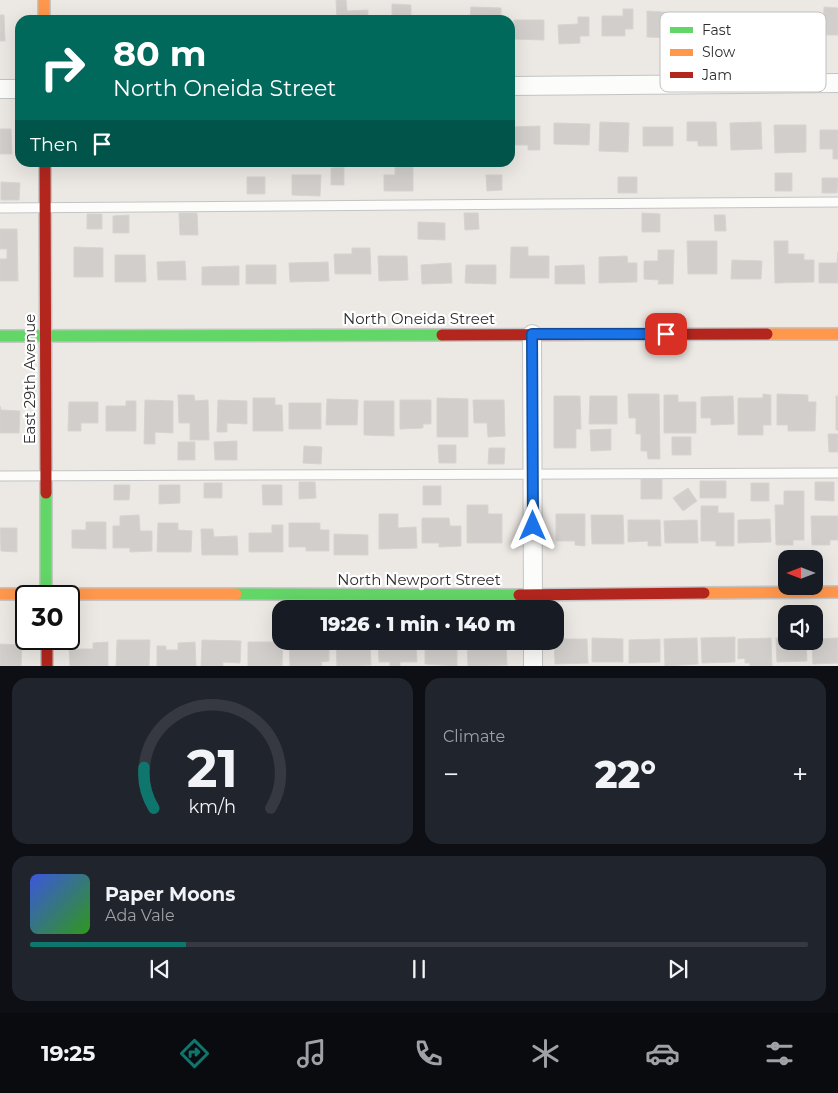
<!DOCTYPE html>
<html lang="en">
<head>
<meta charset="utf-8">
<style>
	:root { --surface:#171b24; --page:#20242c; --text:#f1f3f6; --muted:#9ea1a6; --line:#363941; --accent:#0f766e }
	body { margin:0; font-family:Montserrat,sans-serif; background:var(--page); color:var(--text); height:100vh; display:flex; flex-direction:column; font-size:19px; white-space:nowrap }
	* { box-sizing:border-box; margin:0 }
	p { font-size:16px; color:var(--muted) }
	.icon { flex:none; width:28px; height:28px; fill:none; stroke:currentColor; stroke-width:2; stroke-linecap:round; stroke-linejoin:round }
	.map { position:relative; height:666px; overflow:hidden }
	.sheet { display:flex; flex-direction:column; gap:12px; padding:12px; background:#0d0f14; flex:1 }
	.sheet>* { flex:none }
	.banner { position:absolute; left:15px; top:15px; width:500px; height:152px; border-radius:15px; box-shadow:0 5px 20px #0002; background:#00695c; color:#fff; overflow:hidden }
	.needle { width:32px; rotate:270deg }
	.fabs { position:absolute; left:778px; top:550px; display:grid; gap:10px }
	.fabs a { display:grid; place-items:center; width:45px; height:45px; border-radius:10px; background:var(--surface); box-shadow:0 5px 20px #0002; font-size:25px }
	.speed { position:absolute; left:15px; top:585px; display:flex; gap:10px; font-size:25px; font-weight:700; text-align:center }
	.speed>* { display:grid; place-content:center; width:65px; height:65px; border-radius:50%; background:var(--surface); box-shadow:0 5px 20px #0002; line-height:1 }
	.speed .limit { border:2px solid #111; border-radius:8px; background:#fff; color:#111 }
	.pin { position:absolute; display:grid; place-items:center; width:42px; height:42px; color:#fff; margin:-21px; border-radius:10px; box-shadow:0 2px 8px #0006 }
	.me { position:absolute; width:55px; margin:-28px; rotate:0deg; stroke-linejoin:round; filter:drop-shadow(0 0 4px #0008) }
	.turn { display:flex; align-items:center; gap:18px; height:105px; padding:0 15px; font-size:22px }
	.turn .icon { width:65px; height:65px; stroke-width:2.5 }
	.turn b { display:block; font-size:35px; line-height:42px }
	.then { display:flex; align-items:center; height:48px; padding:0 15px; background:#0003; gap:10px; font-size:19px }
	.big { font-size:38px; font-weight:800; line-height:1.1 }
	.sheet .card { flex:1; display:flex; flex-direction:column; justify-content:center; gap:8px; min-width:0; padding:0 18px; border-radius:15px; background:var(--page) }
	.sheet .dial { align-items:center; gap:0 }
	.dial svg { height:130px; overflow:visible; fill:none; stroke:var(--line); stroke-width:7; stroke-linecap:round; text-anchor:middle }
	.dial text { fill:var(--text); stroke:none }
	.song { display:flex; align-items:center; gap:15px }
	.cover { width:60px; height:60px; border-radius:8px; background:linear-gradient(135deg,hsl(230 70% 55%),hsl(110 70% 35%)) }
	.played { height:5px; border-radius:2px; background:linear-gradient(90deg,var(--accent) 20%,var(--line) 20%) }
	.keys { display:flex; justify-content:space-around; direction:ltr }
	.heat { display:flex; justify-content:space-between; align-items:center; font-size:28px; direction:ltr }
	.sheet .tiles { flex:1; display:grid; gap:12px; grid-template-columns:1fr 1fr }
	.card:last-child { grid-column:span 2 }
	.trip { position:absolute; left:272px; top:600px; width:292px; height:50px; border-radius:15px; background:var(--surface); box-shadow:0 5px 20px #0002; font-weight:800; line-height:50px; text-align:center }
	.tab-bar { display:flex; height:80px; justify-content:space-around; align-items:center; background:#090b0e; color:var(--muted) }
	.tab-bar .icon { width:35px; height:35px }
	.tab-bar .current { color:var(--accent) }
	.tab-bar b { font-size:22px; color:var(--text) }
	.map>svg:first-child { display:block }
	.building { fill:#d1cecb; stroke:#d7d4d0 }
	.lines { fill:none; stroke-linecap:round; stroke-linejoin:round }
	.lane-casing { stroke:#c5c4c5; stroke-width:11 }
	.street-casing { stroke:#c5c4c5; stroke-width:20 }
	.fast-casing { stroke:#c5c4c5; stroke-width:14 }
	.slow-casing { stroke:#c5c4c5; stroke-width:14 }
	.jam-casing { stroke:#c5c4c5; stroke-width:14 }
	.lane { stroke:#fcfcfb; stroke-width:9 }
	.street { stroke:#fcfcfb; stroke-width:18 }
	.fast { stroke:#63d668; stroke-width:11 }
	.slow { stroke:#ff974d; stroke-width:11 }
	.jam { stroke:#b3261e; stroke-width:11 }
	.route-casing { stroke:#114b97; stroke-width:12 }
	.route { stroke:#1a73e8; stroke-width:9 }
	.labels { text-anchor:middle; stroke-width:4.5; stroke-linejoin:round; paint-order:stroke }
	.street-label { font-size:15px; fill:#2e2e2e; stroke:#fff }
	.key { fill:#fff; stroke:#c0c0c0; stroke-width:1 }
	.key-label { font-size:14px; fill:#2e2e2e }
</style>
</head>
<body>
<div class="map">
<svg width="838" height="666" viewBox="0 0 838 666">
	<rect width="100%" height="100%" fill="#ece8e4"/>
	<!-- building -->
	<path class="building" d="M336 0H346L347 11 368 10V20H337Z
		M392 4 411 5V20H381V17H392Z
		M471 7 501 8V20H470Z
		M824 7 838 8V35H823Z
		M623 9H633V29H625V36H602V16H623Z
		M647 11 677 13 676 38 647 37Z
		M0 15H4L5 41H0Z
		M457 16V20H424V17Z
		M84 17H102V20H84Z
		M160 17H184V20H160Z
		M279 17V20H249V18Z
		M323 17V20H292V18Z
		M578 17H589V36H580V43L559 44 558 25 578 24Z
		M514 20H544V40L514 39Z
		M600 122 629 123 628 152 599 151Z
		M687 122H716L717 146H698V141H687Z
		M761 122 762 149 731 150 730 123Z
		M554 123 590 124 589 145 554 144Z
		M774 125H806V152L775 153Z
		M540 126V150H528V145H511L510 127Z
		M643 127H673V146H643Z
		M0 129H11L12 154H0Z
		M820 130H838V159H833V149H820Z
		M413 162V191H384V175H395V163L381 162Z
		M344 167V185H331V168Z
		M775 173H792V191H775Z
		M292 175H321L320 196 292 195Z
		M486 175H502V190L487 191Z
		M247 177H265V194H247Z
		M618 177H637V193H618Z
		M822 178H838L837 193H822Z
		M1 182 20 183 19 200H1Z
		M179 213H197L198 235H180Z
		M464 213H478L479 229 465 230Z
		M642 213 660 214V232H642Z
		M87 214H102V229H87Z
		M129 215V233H113V216Z
		M714 215H725L726 231H715Z
		M418 222 445 223V240L418 239Z
		M0 229H17L18 281H0V259H7V249H0Z
		M687 241H717V274H688Z
		M774 241H788V254H804V260H814V282L775 283Z
		M74 247 103 248V277H74Z
		M511 247H528V256H549V278H510Z
		M352 248H370L371 274H335L334 254H352Z
		M658 250H674L673 284H658L659 280 644 279V261H658Z
		M838 252V283H819V263H837Z
		M115 255H145L146 282H115Z
		M378 256H407L408 280 379 281Z
		M627 256 628 263H637V282L599 283V257Z
		M732 260 762 261 761 279H731Z
		M185 261 186 280H158L157 262Z
		M328 262 329 281 290 282 289 263Z
		M451 263 452 283 422 284 421 265Z
		M246 265H276V284H246Z
		M466 265H496V284L465 283Z
		M584 265 585 284H555V266Z
		M239 266V285H202V267Z
		M628 394H659L660 459H648L647 451H641V434H636V418H629Z
		M763 394 771 395V425H763V435H738V398H763Z
		M777 394 808 395V402H816L815 431H788V425H777Z
		M178 395H194L195 401 208 400 209 440H190V423H179Z
		M664 395H678V402H696V433H664Z
		M554 396H580L581 429H576V448H554Z
		M590 396H617V424H589Z
		M733 396 734 424 711 425V418H701V397Z
		M836 396H838V430H836Z
		M253 398H275V405H282L283 431H253Z
		M437 398 468 399V437H437Z
		M327 399 358 400 357 425H326Z
		M145 400 173 401V433L155 432V444H144Z
		M218 400 247 401V424L227 423V432H217Z
		M400 400H431V424H423V428L400 429Z
		M473 400H504L505 436 488 437 487 423H474Z
		M126 401H136V431H106V406H126Z
		M364 401H394V436L364 435Z
		M69 402H98V423H81V431H68Z
		M289 403H321V429H289Z
		M0 406 1 410 20 411 19 433H0Z
		M611 429V450L591 451 590 430Z
		M828 434H838V452H829Z
		M672 437H691V455H672Z
		M237 441V460H215L214 442Z
		M178 442H195V460H178Z
		M438 445H456V463H439Z
		M304 446 322 447 321 464 303 463Z
		M489 448H505L504 464H488Z
		M641 479H662V499H641Z
		M700 481H726V498H700Z
		M299 482H315L316 498 299 499Z
		M815 482H834V501L815 500Z
		M204 483H222V498H204Z
		M751 483H769V501H751Z
		M114 485H130L129 500H114Z
		M159 485H180V503L159 504Z
		M262 485H282V505H263Z
		M423 486H441V505H423Z
		M688 488 697 501 683 511 673 498Z
		M784 491H804V540H793V545H776L775 505H784Z
		M467 505H488V514H502V543H467Z
		M701 506H718V513H734V546H716V541H701Z
		M379 514H398V528L416 527 417 548 379 549Z
		M556 514H585V546L575 545V541H556Z
		M139 515 140 531H152V551L130 552V548H113V526H120V516Z
		M591 515H623L624 544H592Z
		M811 516H838V540H830V545H812Z
		M422 518H449L450 526H461V546L439 547V543H422Z
		M770 519 771 542 738 543V520Z
		M628 520H660L661 546H648V541L628 542Z
		M697 520 698 543H665L664 521Z
		M86 522H106V549L72 548V530H86Z
		M158 523H178V530L192 531 191 552H157Z
		M289 523H320V530H329V551H306V547H289Z
		M272 525H283V552H249V533H272Z
		M0 528H17V552L1 551Z
		M201 529H213L214 537 237 536 238 555H202Z
		M334 534 368 535V555H334Z
		M735 637V662L702 663 701 638Z
		M592 638 623 639V662H592Z
		M697 638 698 664 665 666 664 639Z
		M771 638 772 666H750V663H745V658L738 659V639Z
		M776 638H786V641H806L807 661 777 662Z
		M838 638V663L813 664 812 641H814V639Z
		M556 639H587L588 663 555 664 554 641H556Z
		M660 639V662L629 663V640Z
		M117 640H150L149 666H116Z
		M202 640 241 641 240 663 223 662V666H201Z
		M289 641H329V661L321 662 322 666H290Z
		M336 641H370L371 665 337 666Z
		M378 641H416L417 662H400V666H390V662H379Z
		M425 641H457V666L425 664Z
		M467 641H506L507 665 468 666Z
		M108 642V666H70L69 649H93V643Z
		M195 642 196 666H157V646H166V650H178V643Z
		M248 642H283L282 666H248Z
		M0 644 22 645 21 666H0Z"/>
	<g class="lines">
		<!-- lane casing -->
		<g class="lane-casing">
			<path id="lane" d="M0 208 838 202
				M0 476 838 473"/>
		</g>
		<!-- street casing -->
		<g class="street-casing">
			<path id="street" d="M510 86 838 83
				M0 89H20
				M532 334 533 609
				M533 641V666"/>
		</g>
		<!-- fast casing -->
		<g class="fast-casing">
			<path id="fast" d="M0 336 442 335
				M46 493V596
				M236 594 519 595"/>
		</g>
		<!-- slow casing -->
		<g class="slow-casing">
			<path id="slow" d="M44 0V20
				M767 334H838
				M704 593 838 592
				M0 594H236"/>
		</g>
		<!-- jam casing -->
		<g class="jam-casing">
			<path id="jam" d="M45 162 46 493
				M442 335 767 334
				M519 595 704 593
				M47 639V666"/>
		</g>
		<!-- lane -->
		<use href="#lane" class="lane"/>
		<!-- street -->
		<use href="#street" class="street"/>
		<!-- fast -->
		<use href="#fast" class="fast"/>
		<!-- slow -->
		<use href="#slow" class="slow"/>
		<!-- jam -->
		<use href="#jam" class="jam"/>
	</g>
	<g class="lines">
		<!-- route casing -->
		<g class="route-casing">
			<path id="route" d="M533 526 532 334H666"/>
		</g>
		<!-- route -->
		<use href="#route" class="route"/>
	</g>
	<g class="labels">
		<!-- street labels -->
		<g class="street-label">
			<text x="419" y="324">North Oneida Street</text>
			<text transform="translate(30 379) rotate(-90)" y="5">East 29th Avenue</text>
			<text x="419" y="585">North Newport Street</text>
		</g>
	</g>
	<!-- legend -->
	<rect x="660" y="12" width="166" height="80" rx="8" class="key"/>
	<rect x="670" y="27" width="23" height="6" fill="#63d668"/>
	<rect x="670" y="49" width="23" height="7" fill="#ff974d"/>
	<rect x="670" y="72" width="23" height="6" fill="#b3261e"/>
	<g class="key-label">
		<text x="702" y="35">Fast</text>
		<text x="702" y="57">Slow</text>
		<text x="702" y="80">Jam</text>
	</g>
</svg>
<div class="fabs">
<a><svg class="needle" viewBox="-14 -14 28 28"><path d="M0-13l5 13h-10z" fill="#e53935"/><path d="M0 13l5-13h-10z" fill="#9ea1a6"/></svg></a>
<a><svg class="icon" aria-label="sound" viewBox="0 0 24 24"><path d="M4 9h4l5-4v14l-5-4H4zM17 9q2 3 0 6"/></svg></a>
</div>
<div class="speed"><div class="limit">30</div></div>
<div class="pin" style="left:666px;top:334px;background:#d93025"><svg class="icon" aria-label="arrive" viewBox="0 0 24 24"><path d="M6 21V4h12l-3 4 3 4H6"/></svg></div>
<svg class="me" style="left:533px;top:526px" viewBox="-20 -20 40 40"><path d="M0-17L14 15 0 8-14 15z" fill="#1a73e8" stroke="#fff" stroke-width="4"/></svg>
<div class="trip">19:26 · 1 min · 140 m</div>
<div class="banner">
<div class="turn"><svg class="icon" aria-label="right" viewBox="0 0 24 24"><path d="M7 20v-9h11M14 6l5 5-5 5"/></svg><div><b>80 m</b>North Oneida Street</div></div>
<div class="then">Then<svg class="icon" aria-label="arrive" viewBox="0 0 24 24"><path d="M6 21V4h12l-3 4 3 4H6"/></svg></div>
</div>
</div>
<section class="sheet">
<div class="tiles">
<div class="card dial"><svg viewBox="0 0 100 80">
<path d="M14 69A42 42 0 1 1 86 69"/>
<path d="M14 69A42 42 0 0 1 8 44" stroke="#0f766e"/>
<text x="50" y="56" font-size="32" font-weight="700">21</text>
<text x="50" y="72" font-size="11">km/h</text>
</svg></div>
<div class="card"><p>Climate</p>
<div class="heat"><a>−</a><b class="big">22°</b><a>+</a></div>
</div>
<div class="card">
<div class="song"><i class="cover"></i><div><b>Paper Moons</b><p>Ada Vale</p></div></div>
<div class="played"></div>
<div class="keys"><svg class="icon" aria-label="previous" viewBox="0 0 24 24"><path d="M18 5L8 12l10 7zM5 5v14"/></svg><svg class="icon" aria-label="pause" viewBox="0 0 24 24"><path d="M8 5v14M16 5v14"/></svg><svg class="icon" aria-label="next" viewBox="0 0 24 24"><path d="M6 5l10 7-10 7zM19 5v14"/></svg></div>
</div>
</div>
</section>
<nav class="tab-bar">
<b>19:25</b>
<svg class="icon current" aria-label="directions" viewBox="0 0 24 24"><path d="M12 3l9 9-9 9-9-9zM9 14v-3h6M13 9l2 2-2 2"/></svg>
<svg class="icon" aria-label="music" viewBox="0 0 24 24"><path d="M9 18V5l10-2v13"/><circle cx="6" cy="18" r="3"/><circle cx="16" cy="16" r="3"/></svg>
<svg class="icon" aria-label="phone" viewBox="0 0 24 24"><path d="M5 4h4l2 5-3 2q2 4 5 5l2-3 5 2v4C11 20 4 13 5 4z"/></svg>
<svg class="icon" aria-label="climate" viewBox="0 0 24 24"><path d="M12 3v18M4 7l16 10M4 17L20 7"/></svg>
<svg class="icon" aria-label="car" viewBox="0 0 24 24"><path d="M5 17H2v-5l4-1 3-4h7l3 4 3 1v5h-3M9 17h6M6 11h13"/><circle cx="7" cy="17" r="2"/><circle cx="17" cy="17" r="2"/></svg>
<svg class="icon" aria-label="filters" viewBox="0 0 24 24"><path d="M4 7h16M4 17h16"/><circle cx="9" cy="7" r="2"/><circle cx="15" cy="17" r="2"/></svg>
</nav>
</body>
</html>
